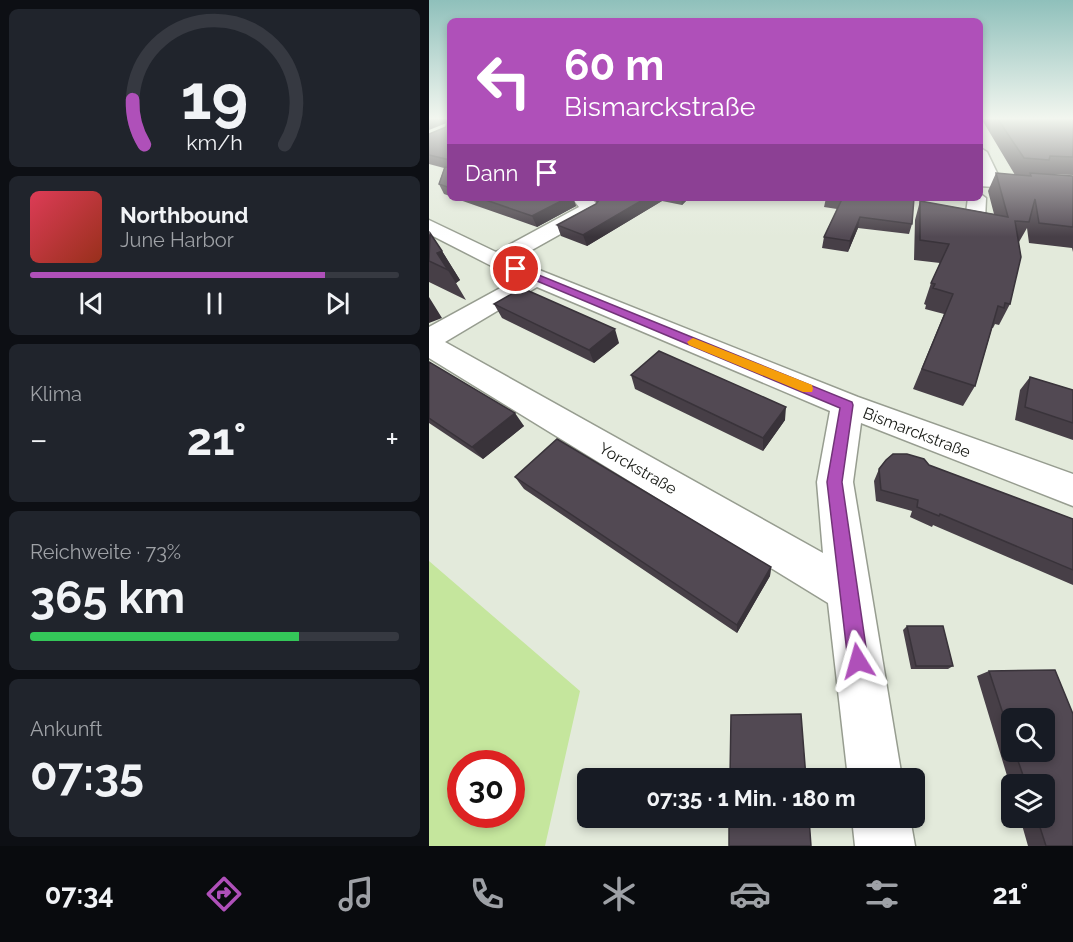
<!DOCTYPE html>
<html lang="de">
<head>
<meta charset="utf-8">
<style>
	:root { --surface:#171b24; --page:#20242c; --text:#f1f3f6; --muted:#9ea1a6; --line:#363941; --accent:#af50b9 }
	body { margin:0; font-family:Raleway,sans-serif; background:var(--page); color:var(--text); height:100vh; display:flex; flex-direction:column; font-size:22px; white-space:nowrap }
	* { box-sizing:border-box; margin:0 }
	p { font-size:20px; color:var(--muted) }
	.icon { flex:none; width:33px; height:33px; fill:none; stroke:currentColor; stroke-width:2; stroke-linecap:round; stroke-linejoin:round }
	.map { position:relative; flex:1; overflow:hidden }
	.sheet { display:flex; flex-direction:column; gap:9px; padding:9px; background:#0d0f14; width:429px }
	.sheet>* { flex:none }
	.banner { position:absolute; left:18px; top:18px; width:536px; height:183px; border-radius:9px; box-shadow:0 3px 9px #0003; background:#af50b9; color:#fff; overflow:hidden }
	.controls { position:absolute; left:572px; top:708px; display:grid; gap:12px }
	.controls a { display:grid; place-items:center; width:54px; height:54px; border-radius:9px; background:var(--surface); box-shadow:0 3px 9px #0003; font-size:30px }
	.speed { position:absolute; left:18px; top:750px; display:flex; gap:12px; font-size:30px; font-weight:700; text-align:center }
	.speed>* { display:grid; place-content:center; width:78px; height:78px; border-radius:50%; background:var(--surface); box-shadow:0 3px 9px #0003; line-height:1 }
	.speed .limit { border:9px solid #d22; background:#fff; color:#111 }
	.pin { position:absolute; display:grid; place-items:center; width:51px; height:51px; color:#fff; margin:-26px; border:3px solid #fff; border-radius:50%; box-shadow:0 2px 6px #0007 }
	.me { position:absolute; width:66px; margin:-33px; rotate:352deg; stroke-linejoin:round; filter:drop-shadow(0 0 4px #0008) }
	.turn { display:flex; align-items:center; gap:21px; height:126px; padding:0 18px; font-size:27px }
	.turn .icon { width:78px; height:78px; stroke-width:2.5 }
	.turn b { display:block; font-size:42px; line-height:51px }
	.then { display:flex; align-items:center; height:57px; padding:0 18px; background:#0003; gap:12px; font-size:22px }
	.big { font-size:45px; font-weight:700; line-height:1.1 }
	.sheet .widget { flex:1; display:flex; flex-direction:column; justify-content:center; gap:9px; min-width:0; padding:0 21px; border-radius:9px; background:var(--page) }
	.sheet .dial { align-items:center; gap:0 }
	.dial svg { height:156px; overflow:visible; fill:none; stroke:var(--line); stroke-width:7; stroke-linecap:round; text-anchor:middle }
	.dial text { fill:var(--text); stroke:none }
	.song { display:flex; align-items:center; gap:18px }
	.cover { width:72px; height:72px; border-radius:9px; background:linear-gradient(135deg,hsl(350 70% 55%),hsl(10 70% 35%)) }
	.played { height:6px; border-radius:3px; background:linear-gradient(90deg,var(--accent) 80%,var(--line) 80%) }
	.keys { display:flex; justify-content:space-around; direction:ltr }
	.heat { display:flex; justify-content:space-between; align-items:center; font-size:33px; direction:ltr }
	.charge { height:9px; border-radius:4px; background:linear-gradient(90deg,#34c759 73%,var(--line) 0) }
	.trip { position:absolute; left:148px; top:768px; width:348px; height:60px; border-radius:9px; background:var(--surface); box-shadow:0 3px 9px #0003; font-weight:700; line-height:60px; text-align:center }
	.tabs { display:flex; height:96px; justify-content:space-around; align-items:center; background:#090b0e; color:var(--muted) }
	.tabs .icon { width:42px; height:42px }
	.tabs .on { color:var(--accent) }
	.tabs b { font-size:27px; color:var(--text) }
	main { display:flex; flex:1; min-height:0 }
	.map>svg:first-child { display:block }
	.green { fill:#c5e69d; fill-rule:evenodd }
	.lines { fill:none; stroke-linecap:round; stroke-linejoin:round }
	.minor-casing { stroke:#979d90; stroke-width:3 }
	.minor { fill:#fff; fill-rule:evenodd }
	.wall { fill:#473f47; fill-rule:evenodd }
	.shaded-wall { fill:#39333a }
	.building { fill:#524953; stroke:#39333a; stroke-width:1.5 }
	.route { fill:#af50b9; stroke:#723478; stroke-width:1.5 }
	.slow { fill:#f59e0b }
	.labels { text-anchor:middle; stroke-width:6; stroke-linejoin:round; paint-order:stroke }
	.street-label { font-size:16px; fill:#141611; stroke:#fff }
</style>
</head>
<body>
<main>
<section class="sheet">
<div class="widget dial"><svg viewBox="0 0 100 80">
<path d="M14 69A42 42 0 1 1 86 69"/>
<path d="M14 69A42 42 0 0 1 8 46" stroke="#af50b9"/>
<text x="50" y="56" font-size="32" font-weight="700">19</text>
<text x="50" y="72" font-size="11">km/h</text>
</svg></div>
<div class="widget">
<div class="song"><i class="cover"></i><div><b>Northbound</b><p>June Harbor</p></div></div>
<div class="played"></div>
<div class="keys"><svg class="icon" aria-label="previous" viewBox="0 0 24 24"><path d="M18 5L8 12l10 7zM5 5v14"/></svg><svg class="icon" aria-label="pause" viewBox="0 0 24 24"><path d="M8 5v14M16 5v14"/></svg><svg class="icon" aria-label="next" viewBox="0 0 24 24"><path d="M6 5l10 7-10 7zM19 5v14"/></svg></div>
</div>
<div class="widget"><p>Klima</p>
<div class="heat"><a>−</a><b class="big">21°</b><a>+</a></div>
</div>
<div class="widget"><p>Reichweite · 73%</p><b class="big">365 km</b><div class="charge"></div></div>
<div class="widget"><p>Ankunft</p><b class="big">07:35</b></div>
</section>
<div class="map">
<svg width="644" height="846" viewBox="0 0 644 846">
	<rect width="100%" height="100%" fill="#e3eadb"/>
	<!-- green -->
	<path class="green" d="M0 561 151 691 116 846H0ZM32 764H82V814H32Z"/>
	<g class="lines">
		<!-- minor casing -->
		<g class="minor-casing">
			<path id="minor" d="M550 147 558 152 570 177 644 182V192L550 186V176H552Z
				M550 193 557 198 556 220 553 224C538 228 518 224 503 220L500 216 503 212 510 210 537 213 539 198H550Z
				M143 198H162L172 209 169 213 85 260 429 397 644 474V506L432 423 424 482 473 778H419L399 603 0 358V327L88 279 0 234V220L67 252 150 207ZM108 287 401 411 388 482 394 553 16 342Z
				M423 818H481L486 846H426Z"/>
		</g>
		<!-- minor -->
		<use href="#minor" class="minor"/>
	</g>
	<!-- wall -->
	<path class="wall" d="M21 118V196L15 194 10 184 15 168 0 164V134L17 127Z
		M552 118H644V175L613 174 644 176V252L643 248 600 243 598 228 590 242H589L581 304 570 325 566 324 564 328H563L546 386 534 406 484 389 515 314 496 309 497 305 495 304 502 283 511 263 485 260 486 220 491 201 565 214 559 191 567 173 586 175Z
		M25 198H144L147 206 108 227Z
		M164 198H260L253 205 233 201 158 246 132 236 128 225 168 203Z
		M397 198H485L483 224 480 234 429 228 419 252 393 248 395 237 408 209 395 207Z
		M0 234 13 251 31 280 27 283 37 300 0 282Z
		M65 304 190 343 165 363 73 318Z
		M0 362 95 426 54 459 0 423Z
		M202 375 356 420 334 451 206 389Z
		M601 377 644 390V440L586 420 591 390Z
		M500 465 644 519V585L504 525 503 527 481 517 483 511 447 501 445 481 450 469Z
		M86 477 342 567 341 576 308 633 95 489Z
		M478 626 524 666 519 669H482L474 630Z
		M626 670 644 714V846H599L591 818H615V784H582V789L548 676 560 671ZM582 718H615V752H582Z"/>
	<!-- shaded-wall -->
	<path class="shaded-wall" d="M19 118 20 122 0 130V119Z
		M138 198H144L147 206 108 227 103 216Z
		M217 198H232L233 201 158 246 154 235Z
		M252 198H260L253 205Z
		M431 217 429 228 419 252 421 241Z
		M13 251 31 280 27 283 8 253Z
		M0 297 13 318 0 323Z
		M186 329 190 343 165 363 160 350Z
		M357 407 356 420 334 451V438Z
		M86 413 95 426 54 459 43 447Z
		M342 567 341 576 308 633V625Z"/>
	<!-- building -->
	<path class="building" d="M18 118H21V160L0 155V134L17 127Z
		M568 118H644V157L621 156 620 160 595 158Z
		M16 167 21 168V188L10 184Z
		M567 173 602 176 601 173 644 176V227L610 223 606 199 600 222 586 221 592 257 581 304 576 303 575 308 569 306 546 386 493 369 524 294 504 288 506 284 502 283 520 244 491 240V201L579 217Z
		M51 198H138L103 216Z
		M170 198H217L154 235 128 225 167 204 171 199Z
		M406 198H485L483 224 431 217 421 241 395 237 413 199Z
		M1 233 13 251 8 253 19 270 0 261Z
		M93 288 186 329 160 350 65 304Z
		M230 351 357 407 334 438 202 375Z
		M0 362 86 413 43 447 0 418Z
		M601 377 644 390V423L596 407Z
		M128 439 342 567 308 625 86 477Z
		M464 454H478L495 459 500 465 644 519V570L511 514 510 516 488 507 489 500 452 490 450 469 457 460Z
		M478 626H514L524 666H487Z
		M626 670 644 714V846H617L608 818H615V784H597L586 752H615V718H582V738L560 671Z
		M372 714 377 778H301L302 715Z
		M300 818H380L382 846H300Z"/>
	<!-- sky -->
	<linearGradient id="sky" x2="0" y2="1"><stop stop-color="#8fc0bb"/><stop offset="0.5" stop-color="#f2f6ef"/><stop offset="1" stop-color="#f2f6ef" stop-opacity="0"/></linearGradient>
	<rect width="644" height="237" fill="url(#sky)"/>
	<!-- route -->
	<path class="route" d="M84 267H90L423 402 424 405 413 482 439 661 436 668 429 671 422 668 419 661 398 482 411 408 84 271Z"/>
	<!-- slow -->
	<path class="slow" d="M264 338 383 385 384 389 383 392H374L260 345 258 342Z"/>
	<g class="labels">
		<!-- street labels -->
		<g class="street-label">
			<text transform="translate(488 432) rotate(21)" y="6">Bismarckstraße</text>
			<text transform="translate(209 468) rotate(30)" y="6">Yorckstraße</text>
		</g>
	</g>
</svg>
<div class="controls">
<a><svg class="icon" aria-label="search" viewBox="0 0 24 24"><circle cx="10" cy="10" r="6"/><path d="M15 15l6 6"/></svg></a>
<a><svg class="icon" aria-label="layers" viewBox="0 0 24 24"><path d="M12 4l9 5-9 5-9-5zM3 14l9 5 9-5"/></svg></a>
</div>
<div class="speed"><div class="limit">30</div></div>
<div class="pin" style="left:87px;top:269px;background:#d93025"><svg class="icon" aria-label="arrive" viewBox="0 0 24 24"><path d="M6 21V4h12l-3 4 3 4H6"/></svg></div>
<svg class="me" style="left:429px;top:661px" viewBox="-20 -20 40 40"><path d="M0-17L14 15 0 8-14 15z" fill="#af50b9" stroke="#fff" stroke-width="4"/></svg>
<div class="trip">07:35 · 1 Min. · 180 m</div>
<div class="banner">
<div class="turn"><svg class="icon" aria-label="left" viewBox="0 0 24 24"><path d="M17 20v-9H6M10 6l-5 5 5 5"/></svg><div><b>60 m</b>Bismarckstraße</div></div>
<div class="then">Dann<svg class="icon" aria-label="arrive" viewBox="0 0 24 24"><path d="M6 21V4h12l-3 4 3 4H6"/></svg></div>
</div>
</div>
</main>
<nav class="tabs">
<b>07:34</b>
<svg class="icon on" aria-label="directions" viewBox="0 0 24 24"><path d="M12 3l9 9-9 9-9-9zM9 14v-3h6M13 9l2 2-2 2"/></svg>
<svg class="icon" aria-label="music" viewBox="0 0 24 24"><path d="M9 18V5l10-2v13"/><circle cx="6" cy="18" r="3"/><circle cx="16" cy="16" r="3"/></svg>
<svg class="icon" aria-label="phone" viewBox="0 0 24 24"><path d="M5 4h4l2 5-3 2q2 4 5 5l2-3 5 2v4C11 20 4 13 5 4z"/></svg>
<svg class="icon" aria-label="climate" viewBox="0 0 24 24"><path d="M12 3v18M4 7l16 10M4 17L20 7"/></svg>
<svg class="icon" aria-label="car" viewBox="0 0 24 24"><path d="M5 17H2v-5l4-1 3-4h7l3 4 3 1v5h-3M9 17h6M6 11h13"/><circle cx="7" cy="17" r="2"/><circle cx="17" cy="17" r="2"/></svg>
<svg class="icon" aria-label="filters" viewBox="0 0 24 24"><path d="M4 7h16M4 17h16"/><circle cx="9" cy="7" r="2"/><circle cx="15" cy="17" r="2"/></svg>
<b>21°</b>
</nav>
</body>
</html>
